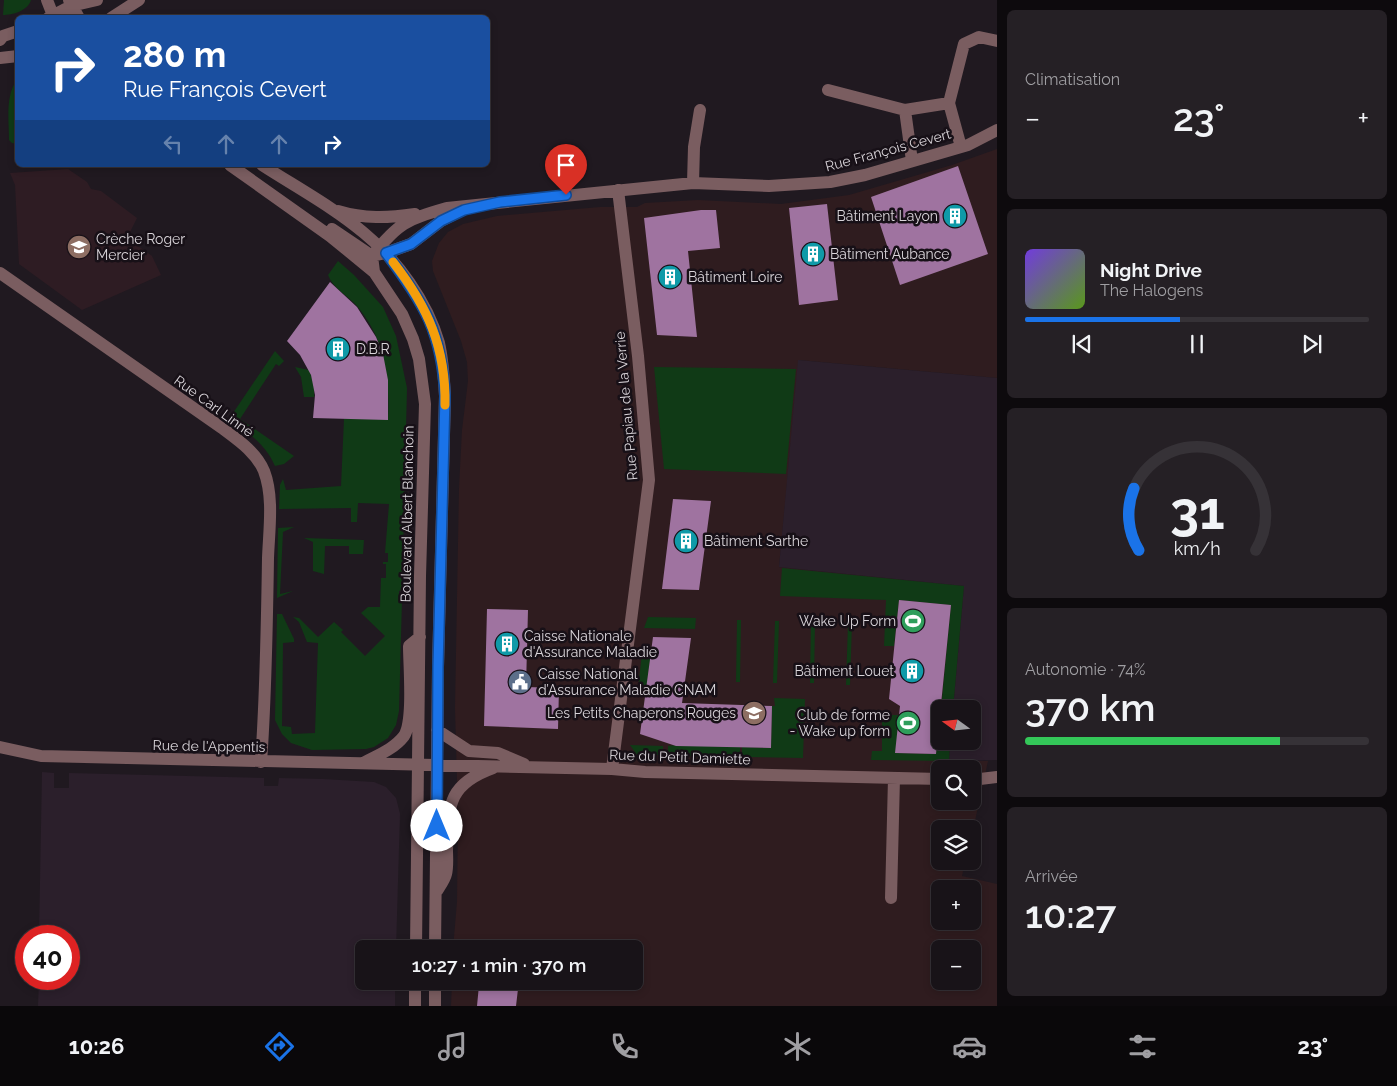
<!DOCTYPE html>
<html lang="fr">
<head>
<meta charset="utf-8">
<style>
	:root { --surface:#181318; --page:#252025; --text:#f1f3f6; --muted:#9f9ea2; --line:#363237; --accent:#1a73e8 }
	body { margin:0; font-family:Raleway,sans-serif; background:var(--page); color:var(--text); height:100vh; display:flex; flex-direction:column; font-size:19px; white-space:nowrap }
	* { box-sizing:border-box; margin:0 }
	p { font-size:16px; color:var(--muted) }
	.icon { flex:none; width:28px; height:28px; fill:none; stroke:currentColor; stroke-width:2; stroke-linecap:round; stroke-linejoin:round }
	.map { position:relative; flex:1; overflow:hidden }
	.drawer { display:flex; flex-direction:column; gap:10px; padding:10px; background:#0d0a0d; width:400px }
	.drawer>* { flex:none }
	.banner { position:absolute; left:15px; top:15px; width:475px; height:152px; border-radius:8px; box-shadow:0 2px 8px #0003,0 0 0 1px var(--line); background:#1a4fa0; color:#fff; overflow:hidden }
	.needle { width:32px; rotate:285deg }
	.buttons { position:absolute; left:931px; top:700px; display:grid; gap:10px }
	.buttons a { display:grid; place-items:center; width:50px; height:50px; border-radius:8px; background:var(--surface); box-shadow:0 2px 8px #0003,0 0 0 1px var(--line); font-size:25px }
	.speed { position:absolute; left:15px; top:925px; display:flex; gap:10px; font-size:25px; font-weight:700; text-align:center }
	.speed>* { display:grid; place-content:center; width:65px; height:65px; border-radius:50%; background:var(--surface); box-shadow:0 2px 8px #0003,0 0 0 1px var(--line); line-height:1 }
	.speed .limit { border:8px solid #d22; background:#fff; color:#111 }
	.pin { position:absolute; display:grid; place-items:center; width:42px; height:42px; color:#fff; margin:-51px -21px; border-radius:50% 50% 50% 0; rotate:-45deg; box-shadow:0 0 5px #0007 }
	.pin .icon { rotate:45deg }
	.me { position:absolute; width:55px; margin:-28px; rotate:0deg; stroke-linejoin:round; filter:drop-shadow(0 0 4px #0008) }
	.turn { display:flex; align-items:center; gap:18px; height:105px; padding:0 25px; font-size:22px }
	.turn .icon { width:65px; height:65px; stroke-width:2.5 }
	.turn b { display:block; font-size:35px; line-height:42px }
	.lanes { display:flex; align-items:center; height:48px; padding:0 25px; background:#0003; justify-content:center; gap:25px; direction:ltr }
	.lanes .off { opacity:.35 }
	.big { font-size:38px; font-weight:600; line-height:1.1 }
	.drawer .tile { flex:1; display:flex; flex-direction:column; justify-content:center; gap:8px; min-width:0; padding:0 18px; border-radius:8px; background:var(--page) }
	.drawer .dial { align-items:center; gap:0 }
	.dial svg { height:130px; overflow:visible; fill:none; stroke:var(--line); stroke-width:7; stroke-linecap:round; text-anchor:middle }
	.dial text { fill:var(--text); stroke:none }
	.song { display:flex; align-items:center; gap:15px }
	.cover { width:60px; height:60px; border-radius:8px; background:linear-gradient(135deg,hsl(260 70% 55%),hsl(90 70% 35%)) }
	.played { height:5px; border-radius:2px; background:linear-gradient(90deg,var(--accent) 45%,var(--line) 45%) }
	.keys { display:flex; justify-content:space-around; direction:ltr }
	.heat { display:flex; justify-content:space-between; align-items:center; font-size:28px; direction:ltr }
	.charge { height:8px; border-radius:4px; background:linear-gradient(90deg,#34c759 74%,var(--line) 0) }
	.trip { position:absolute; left:355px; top:940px; width:288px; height:50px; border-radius:8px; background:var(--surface); box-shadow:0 2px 8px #0003,0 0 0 1px var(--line); font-weight:600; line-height:50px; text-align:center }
	.dock { display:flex; height:80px; justify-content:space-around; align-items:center; background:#0a080a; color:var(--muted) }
	.dock .icon { width:35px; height:35px }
	.dock .selected { color:var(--accent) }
	.dock b { font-size:22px; color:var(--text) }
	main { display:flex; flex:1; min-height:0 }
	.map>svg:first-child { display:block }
	.commercial { fill:#2f1c1f; fill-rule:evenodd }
	.built { fill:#2b1f2b }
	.education { fill:#2e1c23 }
	.green { fill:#103a16 }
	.building { fill:#9f73a0 }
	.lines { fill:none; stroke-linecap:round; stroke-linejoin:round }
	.minor { stroke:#7a5d60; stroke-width:12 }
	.route-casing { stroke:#114b97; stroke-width:12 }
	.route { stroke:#1a73e8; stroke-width:9 }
	.slow { stroke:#f59e0b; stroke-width:9 }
	.labels { text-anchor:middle; stroke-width:5; stroke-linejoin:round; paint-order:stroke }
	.street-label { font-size:14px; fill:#d9d4d9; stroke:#171017 }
	.poi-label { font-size:14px; fill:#d9d4d9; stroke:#171017; text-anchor:start }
</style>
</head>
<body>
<main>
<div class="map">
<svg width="997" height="1006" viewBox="0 0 997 1006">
	<rect width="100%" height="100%" fill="#201920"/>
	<!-- commercial -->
	<path class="commercial" d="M997 149V378L799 360 779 567 964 586 953 709H940V741H950L949 761H988L973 830 940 829V861H965L962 876 997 884V1006H451L452 981H634V949H453L457 902 458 817 455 708 459 488 462 430 468 381 467 362 461 341 433 271 432 261 439 243 448 232 463 224 497 216 600 207H637L645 203 698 200 781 204 849 195 952 165ZM940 769H972V801H940ZM940 889H972V921H940ZM940 949H972V981H940Z"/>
	<!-- built -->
	<path class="built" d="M798 360 997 378V760L949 761 950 741H972V709H953L964 586 779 567Z
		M42 772 54 773V788H69V773L264 778V786H278L279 778 323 779 374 782 386 787 396 798 400 814 396 949H364V981H395V1006H38L39 979H69V936H39Z"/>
	<!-- education -->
	<path class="education" d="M68 169 87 182 91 189 101 191 137 218 127 238 152 256 161 275 82 310 19 264 15 185 10 173Z"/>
	<!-- green -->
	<path class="green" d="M4 0H31C28 11 12 15 3 15Z
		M17 79 18 144 12 143 9 140C9 120 5 97 17 79Z
		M338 261 354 275 383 307 396 336 407 388 402 590 399 591V598L402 599 399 711 396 725 388 738 374 747 366 749 312 750 291 743 282 734 275 720 277 614H282L294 639V642L283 643 282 726 291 727 292 734 315 733 318 643 307 642 299 622 293 617 299 618 318 637 334 622 343 630 341 632 365 656 385 636 361 613 368 607H380L381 578H386V564H383V562H388V553H385L389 504 358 503 357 522H351V508L279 509 280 485 283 479 286 490 341 486 344 419H388C390 378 385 339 357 306 348 296 333 288 328 275Z
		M275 351 284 361 279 366 276 364 240 419 294 456 284 464 275 466C265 443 248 433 229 419Z
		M295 367 309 370 314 383V397H304L301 377Z
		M654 367 796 369 786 474 664 469Z
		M294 527 283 532 280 594 293 591 277 598 278 528Z
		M304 538 364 540 363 554H349V546H325L324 574 313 571V542Z
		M782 568 964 586 953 709H941L951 605 899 600 894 646H884L886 600 780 596Z
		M648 617 696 618 695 629 644 628Z
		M737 620H741L740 682H736Z
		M775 621H779L777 683H773Z
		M811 621H815L814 683H810Z
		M848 623H852L850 685H846Z
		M642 653 651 654 645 697H637Z
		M774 698 805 699 803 758 742 757V747L771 748 772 706H775Z
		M882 715H899L896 753 936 754 940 717V741H950L949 761 871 760 872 751H882Z
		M630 745 663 746V755H637Z
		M676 745 740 747V757L668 756V746Z"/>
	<!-- building -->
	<path class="building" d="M958 166 988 254 900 285 871 197Z
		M827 204 838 300 799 305 789 208Z
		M701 210H716L720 248 688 251 697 337 657 335 644 218Z
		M330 282 357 307 376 337 383 354 388 380V420L313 418 315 395 311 375 300 355 287 341Z
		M673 499 711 501 699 590 662 589Z
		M899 600 951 605 936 754 895 753 900 706 889 699Z
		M487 609 528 610 526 687 559 688 558 729 484 726Z
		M653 637 691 638 682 703 772 706 771 748 676 746 640 734Z
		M479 985 518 989 516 1006H477Z"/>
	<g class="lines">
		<!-- minor -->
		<path class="minor" d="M47 0 54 18
			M69 0 79 18
			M48 18 71 6 97 0
			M111 18 139 0
			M0 40 3 36 18 31
			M0 58 18 56
			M828 90 905 110
			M961 147 949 103 964 44 979 37 997 41
			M912 161 905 110 949 103
			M230 165 330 236 374 272 402 314 413 339 419 359 425 404 420 576 416 949
			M262 165C296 187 333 207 364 233 397 260 427 301 439 343 443 360 444 378 445 396L438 667 435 949
			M693 183 694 147 700 110
			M338 211C364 219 388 218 415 214
			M332 229 372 256 386 253 411 244 441 221 463 210
			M374 272 372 256C399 222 406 220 447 208L693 183 769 186 830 182 865 175 968 145 997 130
			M0 273 222 428C238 440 256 452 264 471 274 497 269 530 268 558 267 626 266 694 261 762
			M437 730 469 751 498 753 524 764
			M0 747 41 756 612 769 645 772 940 779
			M365 762C378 755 394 749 404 736 414 721 409 666 409 646L420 637
			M612 769 649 480 638 356 618 190
			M972 780 997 777
			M437 891C440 886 445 879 446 874 448 867 447 857 447 850 449 807 446 785 493 768
			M891 898 894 778
			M415 1006V981
			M435 1006V981"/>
	</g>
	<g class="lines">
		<!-- route casing -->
		<g class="route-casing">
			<path id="route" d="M437 826 438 667 445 396C442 332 424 303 386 253L411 244 441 221 464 210 500 202 566 195"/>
		</g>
		<!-- route -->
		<use href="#route" class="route"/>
		<!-- slow -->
		<path class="slow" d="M393 262C428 307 446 348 445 405"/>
	</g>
	<!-- icons -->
	<defs>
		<g id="building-disc" transform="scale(1.25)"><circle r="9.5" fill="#0f9aa8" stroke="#171017"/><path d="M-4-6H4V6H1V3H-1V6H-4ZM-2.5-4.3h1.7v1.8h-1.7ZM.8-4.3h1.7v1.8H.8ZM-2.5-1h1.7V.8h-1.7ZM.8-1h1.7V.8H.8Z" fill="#fff"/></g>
		<g id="school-disc" transform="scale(1.25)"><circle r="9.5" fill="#8d6e63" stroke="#171017"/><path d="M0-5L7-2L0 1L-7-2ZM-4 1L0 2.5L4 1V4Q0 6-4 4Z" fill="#fff"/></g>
		<g id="stadium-disc" transform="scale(1.25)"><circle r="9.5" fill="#2e9e5b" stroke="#171017"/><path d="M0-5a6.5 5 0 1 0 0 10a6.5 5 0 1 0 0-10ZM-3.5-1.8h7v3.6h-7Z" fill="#fff"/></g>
		<g id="civic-disc" transform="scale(1.25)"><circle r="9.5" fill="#5c6f8a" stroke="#171017"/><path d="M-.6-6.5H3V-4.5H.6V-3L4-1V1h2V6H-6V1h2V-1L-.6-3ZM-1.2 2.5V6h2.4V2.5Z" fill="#fff"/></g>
	</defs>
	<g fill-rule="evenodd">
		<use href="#building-disc" x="955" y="216"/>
		<use href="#school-disc" x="79" y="247"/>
		<use href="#building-disc" x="813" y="254"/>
		<use href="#building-disc" x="670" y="277"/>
		<use href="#building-disc" x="338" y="349"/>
		<use href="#building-disc" x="686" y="541"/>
		<use href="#stadium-disc" x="913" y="621"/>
		<use href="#building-disc" x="507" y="644"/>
		<use href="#building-disc" x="912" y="671"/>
		<use href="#civic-disc" x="520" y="682"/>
		<use href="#school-disc" x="754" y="713"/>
		<use href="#stadium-disc" x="908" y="723"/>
	</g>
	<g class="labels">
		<!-- street labels -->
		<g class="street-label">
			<text transform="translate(888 150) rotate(-15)" y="5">Rue François Cevert</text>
			<text transform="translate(214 406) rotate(36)" y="5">Rue Carl Linné</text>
			<text transform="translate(626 406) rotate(-95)" y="5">Rue Papiau de la Verrie</text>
			<text transform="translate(407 514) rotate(-89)" y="5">Boulevard Albert Blanchoin</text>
			<text transform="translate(209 746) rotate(1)" y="5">Rue de l'Appentis</text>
			<text transform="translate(680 757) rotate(2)" y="5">Rue du Petit Damiette</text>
		</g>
		<!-- poi labels -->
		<g class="poi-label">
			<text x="938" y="221" text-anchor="end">Bâtiment Layon</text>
			<text x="96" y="244">Crèche Roger<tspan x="96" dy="16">Mercier</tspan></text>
			<text x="830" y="259">Bâtiment Aubance</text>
			<text x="688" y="282">Bâtiment Loire</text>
			<text x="356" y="354">D.B.R</text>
			<text x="704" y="546">Bâtiment Sarthe</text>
			<text x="896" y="626" text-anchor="end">Wake Up Form</text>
			<text x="524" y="641">Caisse Nationale<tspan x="524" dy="16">d'Assurance Maladie</tspan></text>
			<text x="894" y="676" text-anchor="end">Bâtiment Louet</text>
			<text x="538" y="679">Caisse National<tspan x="538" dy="16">d’Assurance Maladie CNAM</tspan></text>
			<text x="736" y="718" text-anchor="end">Les Petits Chaperons Rouges</text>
			<text x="890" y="720" text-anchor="end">Club de forme<tspan x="890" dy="16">- Wake up form</tspan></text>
		</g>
	</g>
</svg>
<div class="buttons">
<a><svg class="needle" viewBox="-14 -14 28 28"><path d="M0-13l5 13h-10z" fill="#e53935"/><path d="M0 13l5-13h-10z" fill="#9f9ea2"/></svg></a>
<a><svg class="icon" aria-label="search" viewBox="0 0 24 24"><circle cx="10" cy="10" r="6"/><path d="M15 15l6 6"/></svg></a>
<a><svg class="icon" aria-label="layers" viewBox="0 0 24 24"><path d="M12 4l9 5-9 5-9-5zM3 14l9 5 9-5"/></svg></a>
<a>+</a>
<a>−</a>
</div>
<div class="speed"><div class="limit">40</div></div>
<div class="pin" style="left:566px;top:195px;background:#d93025"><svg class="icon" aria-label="arrive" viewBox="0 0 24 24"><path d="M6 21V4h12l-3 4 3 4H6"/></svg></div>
<svg class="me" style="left:437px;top:826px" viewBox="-20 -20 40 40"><circle r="19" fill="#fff"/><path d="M0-13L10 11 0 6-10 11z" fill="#1a73e8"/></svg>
<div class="trip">10:27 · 1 min · 370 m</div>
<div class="banner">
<div class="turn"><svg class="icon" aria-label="right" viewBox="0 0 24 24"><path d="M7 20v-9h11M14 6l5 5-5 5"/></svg><div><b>280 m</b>Rue François Cevert</div></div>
<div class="lanes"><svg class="icon off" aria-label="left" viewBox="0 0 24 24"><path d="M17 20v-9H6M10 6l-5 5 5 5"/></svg><svg class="icon off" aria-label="ahead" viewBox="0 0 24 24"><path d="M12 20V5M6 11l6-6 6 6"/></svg><svg class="icon off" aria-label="ahead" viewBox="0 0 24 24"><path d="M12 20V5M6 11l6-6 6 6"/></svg><svg class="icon" aria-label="right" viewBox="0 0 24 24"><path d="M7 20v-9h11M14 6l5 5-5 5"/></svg></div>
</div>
</div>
<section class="drawer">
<div class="tile"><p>Climatisation</p>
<div class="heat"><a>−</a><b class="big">23°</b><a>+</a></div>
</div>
<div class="tile">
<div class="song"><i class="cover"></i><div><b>Night Drive</b><p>The Halogens</p></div></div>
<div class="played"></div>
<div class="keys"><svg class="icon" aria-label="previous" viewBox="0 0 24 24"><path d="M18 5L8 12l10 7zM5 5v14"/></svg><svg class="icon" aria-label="pause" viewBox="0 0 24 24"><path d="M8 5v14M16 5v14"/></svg><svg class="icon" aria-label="next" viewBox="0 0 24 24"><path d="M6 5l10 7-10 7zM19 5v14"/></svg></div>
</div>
<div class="tile dial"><svg viewBox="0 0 100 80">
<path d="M14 69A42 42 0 1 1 86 69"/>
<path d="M14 69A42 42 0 0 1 11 31" stroke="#1a73e8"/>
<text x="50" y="56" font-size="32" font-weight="700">31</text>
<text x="50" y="72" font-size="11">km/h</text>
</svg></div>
<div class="tile"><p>Autonomie · 74%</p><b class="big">370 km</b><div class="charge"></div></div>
<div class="tile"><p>Arrivée</p><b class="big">10:27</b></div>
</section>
</main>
<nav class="dock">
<b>10:26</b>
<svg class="icon selected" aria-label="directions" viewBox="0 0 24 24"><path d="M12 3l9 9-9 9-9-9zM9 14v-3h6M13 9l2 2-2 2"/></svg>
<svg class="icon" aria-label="music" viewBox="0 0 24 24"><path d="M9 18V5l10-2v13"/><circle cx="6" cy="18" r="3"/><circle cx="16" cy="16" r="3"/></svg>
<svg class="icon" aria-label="phone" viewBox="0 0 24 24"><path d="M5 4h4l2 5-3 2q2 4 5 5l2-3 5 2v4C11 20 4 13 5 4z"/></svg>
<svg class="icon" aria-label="climate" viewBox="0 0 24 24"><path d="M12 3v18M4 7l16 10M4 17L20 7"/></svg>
<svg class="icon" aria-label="car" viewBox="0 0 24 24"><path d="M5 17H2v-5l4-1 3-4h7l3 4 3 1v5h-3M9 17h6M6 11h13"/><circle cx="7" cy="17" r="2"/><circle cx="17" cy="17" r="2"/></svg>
<svg class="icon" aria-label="filters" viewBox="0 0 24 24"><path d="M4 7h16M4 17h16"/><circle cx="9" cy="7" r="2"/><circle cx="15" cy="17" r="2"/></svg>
<b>23°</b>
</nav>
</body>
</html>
